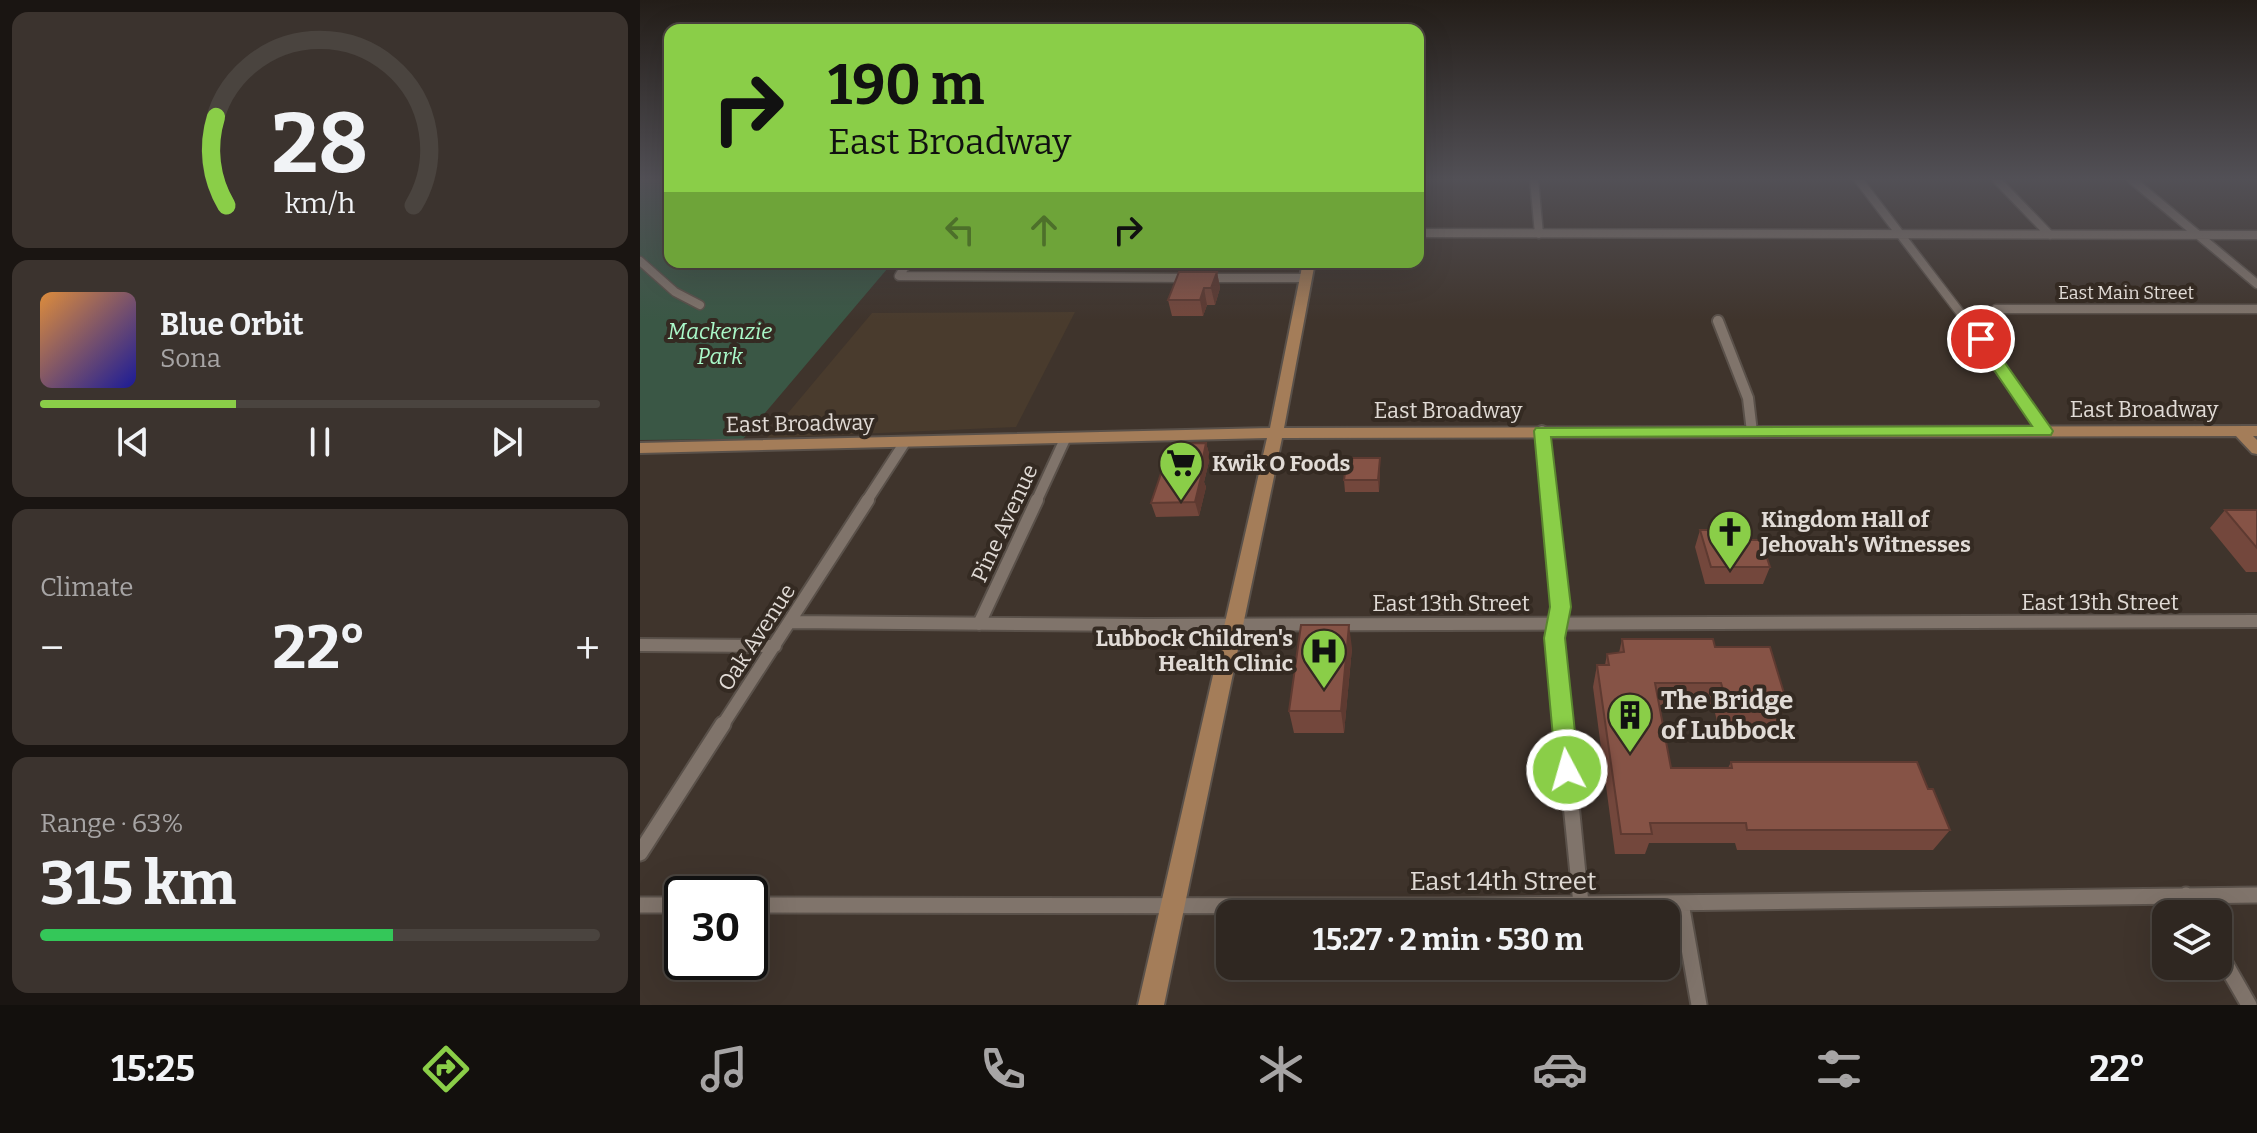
<!DOCTYPE html>
<html lang="en">
<head>
<meta charset="utf-8">
<style>
	:root { --surface:#2f2721; --page:#3b332e; --text:#f1f3f6; --muted:#a7a5a5; --line:#4a443f; --accent:#8ace48 }
	body { margin:0; font-family:Bitter,serif; background:var(--page); color:var(--text); height:100vh; display:flex; flex-direction:column; font-size:30px; white-space:nowrap }
	* { box-sizing:border-box; margin:0 }
	p { font-size:26px; color:var(--muted) }
	.icon { flex:none; width:44px; height:44px; fill:none; stroke:currentColor; stroke-width:2; stroke-linecap:round; stroke-linejoin:round }
	.map { position:relative; flex:1; overflow:hidden }
	.panel { display:flex; flex-direction:column; gap:12px; padding:12px; background:#1a1512; width:640px }
	.panel>* { flex:none }
	.top-card { position:absolute; left:24px; top:24px; width:760px; height:244px; border-radius:16px; box-shadow:0 8px 32px #0002,0 0 0 2px var(--line); background:#8ace48; color:#111; overflow:hidden }
	.buttons { position:absolute; left:1512px; top:900px; display:grid; gap:16px }
	.buttons a { display:grid; place-items:center; width:80px; height:80px; border-radius:16px; background:var(--surface); box-shadow:0 8px 32px #0002,0 0 0 2px var(--line); font-size:40px }
	.speed { position:absolute; left:24px; top:876px; display:flex; gap:16px; font-size:40px; font-weight:700; text-align:center }
	.speed>* { display:grid; place-content:center; width:104px; height:104px; border-radius:50%; background:var(--surface); box-shadow:0 8px 32px #0002,0 0 0 2px var(--line); line-height:1 }
	.speed .limit { border:4px solid #111; border-radius:12px; background:#fff; color:#111 }
	.pin { position:absolute; display:grid; place-items:center; width:68px; height:68px; color:#fff; margin:-34px; border:4px solid #fff; border-radius:50%; box-shadow:0 2px 8px #0007 }
	.me { position:absolute; width:88px; margin:-44px; rotate:354deg; stroke-linejoin:round; filter:drop-shadow(0 0 6px #0008) }
	.turn { display:flex; align-items:center; gap:28px; height:168px; padding:0 32px; font-size:36px }
	.turn .icon { width:104px; height:104px; stroke-width:2.5 }
	.turn b { display:block; font-size:56px; line-height:68px }
	.lanes { display:flex; align-items:center; height:76px; padding:0 32px; background:#0003; justify-content:center; gap:40px; direction:ltr }
	.lanes .off { opacity:.35 }
	.big { font-size:60px; font-weight:700; line-height:1.1 }
	.panel .card { flex:1; display:flex; flex-direction:column; justify-content:center; gap:12px; min-width:0; padding:0 28px; border-radius:16px; background:var(--page) }
	.panel .dial { align-items:center; gap:0 }
	.dial svg { height:208px; overflow:visible; fill:none; stroke:var(--line); stroke-width:7; stroke-linecap:round; text-anchor:middle }
	.dial text { fill:var(--text); stroke:none }
	.song { display:flex; align-items:center; gap:24px }
	.cover { width:96px; height:96px; border-radius:12px; background:linear-gradient(135deg,hsl(30 70% 55%),hsl(240 70% 35%)) }
	.played { height:8px; border-radius:4px; background:linear-gradient(90deg,var(--accent) 35%,var(--line) 35%) }
	.keys { display:flex; justify-content:space-around; direction:ltr }
	.heat { display:flex; justify-content:space-between; align-items:center; font-size:44px; direction:ltr }
	.charge { height:12px; border-radius:6px; background:linear-gradient(90deg,#34c759 63%,var(--line) 0) }
	.trip { position:absolute; left:576px; top:900px; width:464px; height:80px; border-radius:16px; background:var(--surface); box-shadow:0 8px 32px #0002,0 0 0 2px var(--line); font-weight:700; line-height:80px; text-align:center }
	.menu { display:flex; height:128px; justify-content:space-around; align-items:center; background:#13100d; color:var(--muted) }
	.menu .icon { width:56px; height:56px }
	.menu .on { color:var(--accent) }
	.menu b { font-size:36px; color:var(--text) }
	main { display:flex; flex:1; min-height:0 }
	.map>svg:first-child { display:block }
	.industrial { fill:#493b2d }
	.green { fill:#3a5745 }
	.lines { fill:none; stroke-linecap:round; stroke-linejoin:round }
	.street-far3-casing { stroke:#5a514a; stroke-width:11 }
	.street-far2-casing { stroke:#5a514a; stroke-width:14 }
	.street-far1-casing { stroke:#5a514a; stroke-width:16 }
	.street-casing { stroke:#5a514a; stroke-width:19 }
	.secondary-casing { stroke:#5a514a; stroke-width:4 }
	.street-far3 { stroke:#80746b; stroke-width:8 }
	.street-far2 { stroke:#80746b; stroke-width:10 }
	.street-far1 { stroke:#80746b; stroke-width:12 }
	.street { stroke:#80746b; stroke-width:15 }
	.secondary { fill:#a47d59; fill-rule:evenodd }
	.wall { fill:#73473c }
	.shaded-wall { fill:#5e3a31 }
	.building { fill:#865346; stroke:#5e3a31; stroke-width:2 }
	.route { fill:#8ace48; stroke:#5a862f; stroke-width:2 }
	.labels { text-anchor:middle; stroke-width:8; stroke-linejoin:round; paint-order:stroke }
	.far-street-label { font-size:18px; fill:#e1dbd6; stroke:#342a22 }
	.park-label { font-size:22px; font-style:italic; fill:#aaf9c9; stroke:#342a22 }
	.street-label { font-size:22px; fill:#e1dbd6; stroke:#342a22 }
	.poi-label { font-size:22px; font-weight:bold; fill:#e1dbd6; stroke:#342a22; text-anchor:start }
	.near-poi-label { font-size:26px; font-weight:bold; fill:#e1dbd6; stroke:#342a22; text-anchor:start }
	.near-street-label { font-size:26px; fill:#e1dbd6; stroke:#342a22 }
</style>
</head>
<body>
<main>
<section class="panel">
<div class="card dial"><svg viewBox="0 0 100 80">
<path d="M14 69A42 42 0 1 1 86 69"/>
<path d="M14 69A42 42 0 0 1 10 35" stroke="#8ace48"/>
<text x="50" y="56" font-size="32" font-weight="700">28</text>
<text x="50" y="72" font-size="11">km/h</text>
</svg></div>
<div class="card">
<div class="song"><i class="cover"></i><div><b>Blue Orbit</b><p>Sona</p></div></div>
<div class="played"></div>
<div class="keys"><svg class="icon" aria-label="previous" viewBox="0 0 24 24"><path d="M18 5L8 12l10 7zM5 5v14"/></svg><svg class="icon" aria-label="pause" viewBox="0 0 24 24"><path d="M8 5v14M16 5v14"/></svg><svg class="icon" aria-label="next" viewBox="0 0 24 24"><path d="M6 5l10 7-10 7zM19 5v14"/></svg></div>
</div>
<div class="card"><p>Climate</p>
<div class="heat"><a>−</a><b class="big">22°</b><a>+</a></div>
</div>
<div class="card"><p>Range · 63%</p><b class="big">315 km</b><div class="charge"></div></div>
</section>
<div class="map">
<svg width="1617" height="1005" viewBox="0 0 1617 1005">
	<rect width="100%" height="100%" fill="#3f342c"/>
	<!-- industrial -->
	<path class="industrial" d="M435 312 376 427 127 438 232 313Z"/>
	<!-- green -->
	<path class="green" d="M0 179H30V262H253L103 439 0 440Z"/>
	<g class="lines">
		<!-- street-far3 casing -->
		<g class="street-far3-casing">
			<path id="street-far3" d="M894 179 899 234
				M1218 179 1328 323
				M1356 179 1410 235
				M1491 179 1617 284
				M778 233 1617 235
				M0 261 35 292 60 305
				M268 262 259 276 549 278
				M566 278H666
				M1356 309H1617
				M1078 320 1079 323"/>
		</g>
		<!-- street-far2 casing -->
		<g class="street-far2-casing">
			<path id="street-far2" d="M1078 321 1108 398 1112 432
				M1326 321 1405 431
				M902 431 909 502
				M226 502 265 442
				M396 502 425 439"/>
		</g>
		<!-- street-far1 casing -->
		<g class="street-far1-casing">
			<path id="street-far1" d="M909 500 920 607 914 638 923 726
				M150 622 507 625 1617 621
				M339 624 397 500
				M0 645 135 646
				M82 726 228 500"/>
		</g>
		<!-- street casing -->
		<g class="street-casing">
			<path id="street" d="M923 724 941 904
				M0 853 83 724
				M1546 895 1557 914
				M1041 903 1059 1005
				M0 905H42
				M110 905 799 906 1617 895
				M1578 951 1609 1005"/>
		</g>
		<!-- secondary casing -->
		<g class="secondary-casing">
			<path id="secondary" d="M663 262H675L644 428 1617 426V436H1613L1617 440V454L1612 453 1596 436 642 438 524 1005H498L627 438 0 453V443L630 428Z"/>
		</g>
		<!-- street-far3 -->
		<use href="#street-far3" class="street-far3"/>
		<!-- street-far2 -->
		<use href="#street-far2" class="street-far2"/>
		<!-- street-far1 -->
		<use href="#street-far1" class="street-far1"/>
		<!-- street -->
		<use href="#street" class="street"/>
		<!-- secondary -->
		<use href="#secondary" class="secondary"/>
	</g>
	<!-- wall -->
	<path class="wall" d="M577 272 580 288 575 305H567L563 316H532L528 300Z
		M566 443 570 457 564 482 566 487 559 516 516 517 511 503Z
		M740 458V469L739 492H705L704 480Z
		M1585 510H1617V572H1606L1570 528Z
		M1060 530 1108 540 1130 567 1123 584H1065L1055 547Z
		M982 639 1075 647 1147 703 1137 725H1078L1073 705H1019L1031 768H1088L1091 762 1288 789 1310 830 1293 850H1097L1095 843H1009L1005 854H975L953 687 957 665H965L967 654 979 653Z
		M712 648 704 733H654L649 711Z"/>
	<!-- shaded-wall -->
	<path class="shaded-wall" d="M577 272 580 288 575 305 571 288Z
		M564 288 567 305 563 316 560 300Z
		M566 443 570 457 564 482 566 487 559 516 555 502 560 473Z
		M740 458V469L739 492 738 480Z
		M709 625 712 648 704 733 701 711Z"/>
	<!-- building -->
	<path class="building" d="M539 272H577L571 288H564L560 300H528Z
		M566 443 560 473H562L555 502 511 503 531 444Z
		M707 458H740L738 480H704Z
		M1585 510H1617V548Z
		M1060 530H1104L1108 540H1121L1130 567H1071Z
		M661 625H709L701 711H649Z
		M982 639H1073L1075 647H1130L1147 703H1087L1081 683H1015L1031 768H1092L1091 762H1277L1288 789H1293L1310 830H1107L1106 823H1010L1012 834H981L957 665H969L967 654 984 652Z"/>
	<!-- sky -->
	<linearGradient id="sky" x2="0" y2="1"><stop stop-color="#231d18"/><stop offset="0.56" stop-color="#525056"/><stop offset="1" stop-color="#525056" stop-opacity="0"/></linearGradient>
	<rect width="1617" height="320" fill="url(#sky)"/>
	<!-- route -->
	<path class="route" d="M1341 335 1346 336 1411 428 1413 431 1411 435 911 437 931 607 925 638 939 770 936 778 927 781 919 778 916 770 904 638 910 607 894 431 896 428 1392 426 1333 339Z"/>
	<!-- icons -->
	<defs>
		<g id="supermarket-pin" transform="scale(2.3)"><path d="M0 17L-7.5 6A9.5 9.5 0 1 1 7.5 6Z" fill="#8ace48" stroke="#342a22"/><path d="M-6-5.5h2.5l.6 2H6L4.5 2H-2.5L-4.4-4H-6ZM-1.5 3.2a1.3 1.3 0 1 0 .1 0ZM3 3.2a1.3 1.3 0 1 0 .1 0Z" fill="#111"/></g>
		<g id="church-pin" transform="scale(2.3)"><path d="M0 17L-7.5 6A9.5 9.5 0 1 1 7.5 6Z" fill="#8ace48" stroke="#342a22"/><path d="M-1.2-6h2.4v3.5h3.3v2.4h-3.3V6h-2.4V-.1h-3.3v-2.4h3.3Z" fill="#111"/></g>
		<g id="hospital-pin" transform="scale(2.3)"><path d="M0 17L-7.5 6A9.5 9.5 0 1 1 7.5 6Z" fill="#8ace48" stroke="#342a22"/><path d="M-5-5h3v3.5h4V-5h3V5h-3V1.5h-4V5h-3Z" fill="#111"/></g>
		<g id="building-pin" transform="scale(2.3)"><path d="M0 17L-7.5 6A9.5 9.5 0 1 1 7.5 6Z" fill="#8ace48" stroke="#342a22"/><path d="M-4-6H4V6H1V3H-1V6H-4ZM-2.5-4.3h1.7v1.8h-1.7ZM.8-4.3h1.7v1.8H.8ZM-2.5-1h1.7V.8h-1.7ZM.8-1h1.7V.8H.8Z" fill="#111"/></g>
	</defs>
	<g fill-rule="evenodd">
		<use href="#supermarket-pin" x="541" y="463"/>
		<use href="#church-pin" x="1090" y="532"/>
		<use href="#hospital-pin" x="684" y="651"/>
		<use href="#building-pin" x="990" y="715"/>
	</g>
	<g class="labels">
		<!-- far-street labels -->
		<g class="far-street-label">
			<text x="1486" y="299">East Main Street</text>
		</g>
		<!-- park labels -->
		<g class="park-label">
			<text x="80" y="339">Mackenzie<tspan x="80" dy="25">Park</tspan></text>
		</g>
		<!-- street labels -->
		<g class="street-label">
			<text x="1504" y="417">East Broadway</text>
			<text x="808" y="418">East Broadway</text>
			<text transform="translate(160 423) rotate(-1)" y="8">East Broadway</text>
			<text transform="translate(364 523) rotate(-65)" y="8">Pine Avenue</text>
			<text x="1460" y="610">East 13th Street</text>
			<text x="811" y="611">East 13th Street</text>
			<text transform="translate(116 637) rotate(-57)" y="8">Oak Avenue</text>
		</g>
		<!-- poi labels -->
		<g class="poi-label">
			<text x="572" y="471">Kwik O Foods</text>
			<text x="1121" y="527">Kingdom Hall of<tspan x="1121" dy="25">Jehovah's Witnesses</tspan></text>
			<text x="653" y="646" text-anchor="end">Lubbock Children's<tspan x="653" dy="25">Health Clinic</tspan></text>
		</g>
		<!-- near-poi labels -->
		<g class="near-poi-label">
			<text x="1021" y="709">The Bridge<tspan x="1021" dy="30">of Lubbock</tspan></text>
		</g>
		<!-- near-street labels -->
		<g class="near-street-label">
			<text x="863" y="890">East 14th Street</text>
		</g>
	</g>
</svg>
<div class="buttons">
<a><svg class="icon" aria-label="layers" viewBox="0 0 24 24"><path d="M12 4l9 5-9 5-9-5zM3 14l9 5 9-5"/></svg></a>
</div>
<div class="speed"><div class="limit">30</div></div>
<div class="pin" style="left:1341px;top:339px;background:#d93025"><svg class="icon" aria-label="arrive" viewBox="0 0 24 24"><path d="M6 21V4h12l-3 4 3 4H6"/></svg></div>
<svg class="me" style="left:927px;top:770px" viewBox="-20 -20 40 40"><circle r="17" fill="#8ace48" stroke="#fff" stroke-width="3"/><path d="M0-11L8 9 0 5-8 9z" fill="#fff"/></svg>
<div class="trip">15:27 · 2 min · 530 m</div>
<div class="top-card">
<div class="turn"><svg class="icon" aria-label="right" viewBox="0 0 24 24"><path d="M7 20v-9h11M14 6l5 5-5 5"/></svg><div><b>190 m</b>East Broadway</div></div>
<div class="lanes"><svg class="icon off" aria-label="left" viewBox="0 0 24 24"><path d="M17 20v-9H6M10 6l-5 5 5 5"/></svg><svg class="icon off" aria-label="ahead" viewBox="0 0 24 24"><path d="M12 20V5M6 11l6-6 6 6"/></svg><svg class="icon" aria-label="right" viewBox="0 0 24 24"><path d="M7 20v-9h11M14 6l5 5-5 5"/></svg></div>
</div>
</div>
</main>
<nav class="menu">
<b>15:25</b>
<svg class="icon on" aria-label="directions" viewBox="0 0 24 24"><path d="M12 3l9 9-9 9-9-9zM9 14v-3h6M13 9l2 2-2 2"/></svg>
<svg class="icon" aria-label="music" viewBox="0 0 24 24"><path d="M9 18V5l10-2v13"/><circle cx="6" cy="18" r="3"/><circle cx="16" cy="16" r="3"/></svg>
<svg class="icon" aria-label="phone" viewBox="0 0 24 24"><path d="M5 4h4l2 5-3 2q2 4 5 5l2-3 5 2v4C11 20 4 13 5 4z"/></svg>
<svg class="icon" aria-label="climate" viewBox="0 0 24 24"><path d="M12 3v18M4 7l16 10M4 17L20 7"/></svg>
<svg class="icon" aria-label="car" viewBox="0 0 24 24"><path d="M5 17H2v-5l4-1 3-4h7l3 4 3 1v5h-3M9 17h6M6 11h13"/><circle cx="7" cy="17" r="2"/><circle cx="17" cy="17" r="2"/></svg>
<svg class="icon" aria-label="filters" viewBox="0 0 24 24"><path d="M4 7h16M4 17h16"/><circle cx="9" cy="7" r="2"/><circle cx="15" cy="17" r="2"/></svg>
<b>22°</b>
</nav>
</body>
</html>
